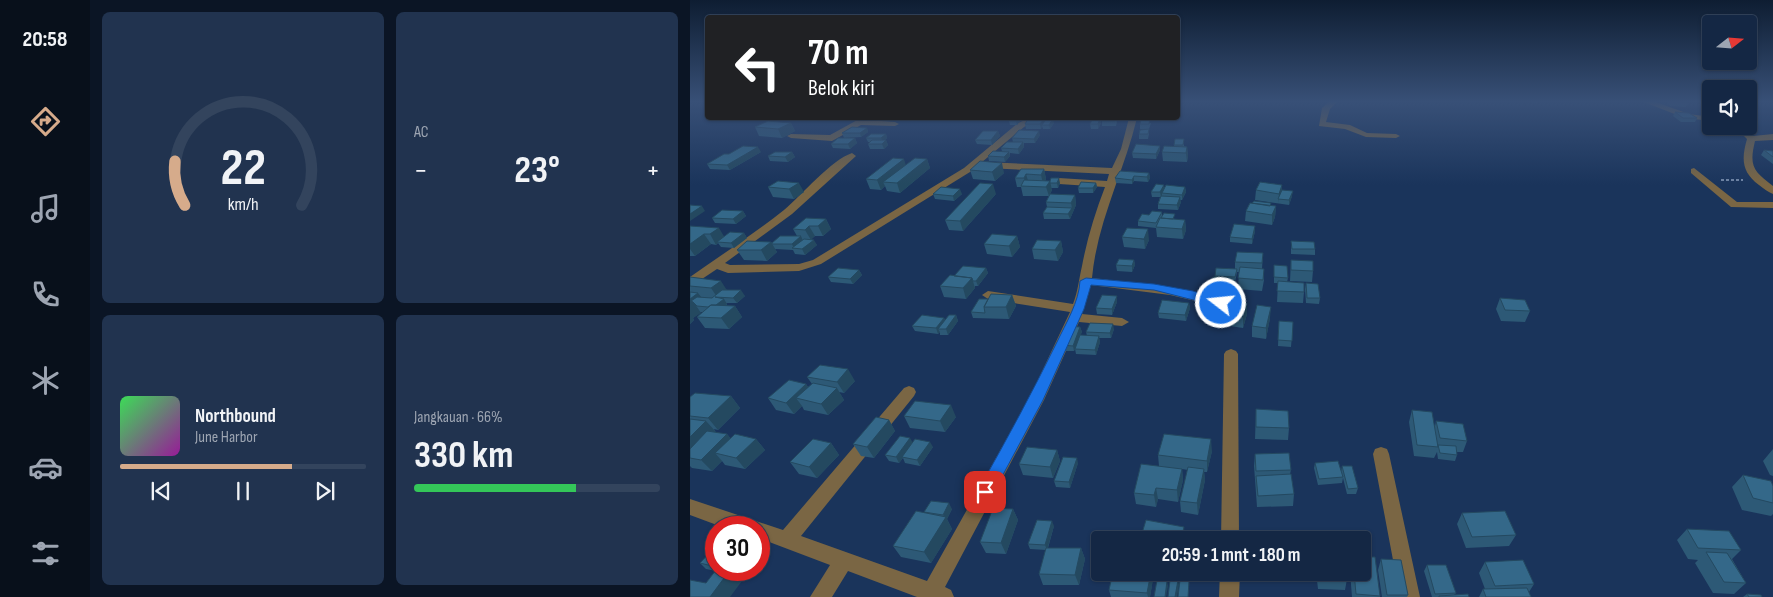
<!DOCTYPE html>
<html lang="id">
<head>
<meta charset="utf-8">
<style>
	:root { --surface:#142744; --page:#21334f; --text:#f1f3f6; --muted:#9da5b2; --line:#33445d; --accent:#d6ab8b }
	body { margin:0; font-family:"Sofia Sans Condensed",sans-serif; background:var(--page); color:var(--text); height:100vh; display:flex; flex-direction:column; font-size:19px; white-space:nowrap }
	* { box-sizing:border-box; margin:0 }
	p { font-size:16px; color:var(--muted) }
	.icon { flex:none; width:28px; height:28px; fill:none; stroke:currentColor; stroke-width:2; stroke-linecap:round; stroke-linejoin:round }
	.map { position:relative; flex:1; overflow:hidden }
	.panel { display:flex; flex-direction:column; gap:12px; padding:12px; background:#0b1525; width:600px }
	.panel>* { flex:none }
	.guide { position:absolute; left:15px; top:15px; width:475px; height:105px; border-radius:5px; box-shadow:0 1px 4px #0004,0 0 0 1px var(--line); background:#202124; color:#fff; overflow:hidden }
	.needle { width:32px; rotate:73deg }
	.controls { position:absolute; left:1012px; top:15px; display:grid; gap:10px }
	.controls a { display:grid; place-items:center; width:55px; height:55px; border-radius:5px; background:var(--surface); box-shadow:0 1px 4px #0004,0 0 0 1px var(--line); font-size:25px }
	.speed { position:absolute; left:15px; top:516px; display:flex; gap:10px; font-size:25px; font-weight:700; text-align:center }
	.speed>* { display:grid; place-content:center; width:65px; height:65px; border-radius:50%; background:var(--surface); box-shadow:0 1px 4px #0004,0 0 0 1px var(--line); line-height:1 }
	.speed .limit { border:8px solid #d22; background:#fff; color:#111 }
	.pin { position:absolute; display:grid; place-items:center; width:42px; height:42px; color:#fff; margin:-21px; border-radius:10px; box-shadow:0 2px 8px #0006 }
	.me { position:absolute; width:55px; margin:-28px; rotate:286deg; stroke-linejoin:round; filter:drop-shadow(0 0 4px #0008) }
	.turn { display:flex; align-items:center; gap:18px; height:105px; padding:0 20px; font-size:22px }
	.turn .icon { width:65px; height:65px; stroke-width:2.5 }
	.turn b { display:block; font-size:35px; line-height:42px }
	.big { font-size:38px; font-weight:700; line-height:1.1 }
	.panel .tile { flex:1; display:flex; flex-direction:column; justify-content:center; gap:8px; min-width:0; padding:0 18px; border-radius:8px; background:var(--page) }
	.panel .dial { align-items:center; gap:0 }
	.dial svg { height:130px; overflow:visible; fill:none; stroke:var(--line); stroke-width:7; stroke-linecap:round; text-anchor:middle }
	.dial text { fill:var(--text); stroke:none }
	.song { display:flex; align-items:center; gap:15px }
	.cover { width:60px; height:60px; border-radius:8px; background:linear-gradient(135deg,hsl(130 70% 55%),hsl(300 70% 35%)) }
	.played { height:5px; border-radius:2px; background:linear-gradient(90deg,var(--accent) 70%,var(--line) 70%) }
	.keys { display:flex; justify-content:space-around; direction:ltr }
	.heat { display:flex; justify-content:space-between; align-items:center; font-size:28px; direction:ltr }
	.charge { height:8px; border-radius:4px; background:linear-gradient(90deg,#34c759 66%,var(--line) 0) }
	.panel .tiles { flex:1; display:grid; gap:12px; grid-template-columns:repeat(2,1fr) }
	.trip { position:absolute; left:401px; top:531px; width:280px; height:50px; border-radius:5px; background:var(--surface); box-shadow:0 1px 4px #0004,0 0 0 1px var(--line); font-weight:700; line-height:50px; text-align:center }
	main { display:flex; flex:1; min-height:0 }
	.tab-bar { display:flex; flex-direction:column; width:90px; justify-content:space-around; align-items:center; background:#08101b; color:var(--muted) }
	.tab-bar .icon { width:35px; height:35px }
	.tab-bar .current { color:var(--accent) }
	.tab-bar b { font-size:22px; color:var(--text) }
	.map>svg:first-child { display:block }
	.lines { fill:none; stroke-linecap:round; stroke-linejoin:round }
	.path { stroke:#7085a5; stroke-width:2; stroke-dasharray:3 2; stroke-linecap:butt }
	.minor { fill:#7a6644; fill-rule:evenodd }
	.wall { fill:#2d5976 }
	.shaded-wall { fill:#244960 }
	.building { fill:#346889; stroke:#244960 }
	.route { fill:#1a73e8; stroke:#114b97 }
</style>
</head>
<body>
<main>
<nav class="tab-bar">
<b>20:58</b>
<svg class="icon current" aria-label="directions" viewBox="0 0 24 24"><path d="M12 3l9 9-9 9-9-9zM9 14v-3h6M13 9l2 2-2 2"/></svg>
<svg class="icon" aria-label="music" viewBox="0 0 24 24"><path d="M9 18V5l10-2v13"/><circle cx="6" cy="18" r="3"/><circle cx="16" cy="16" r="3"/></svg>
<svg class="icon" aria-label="phone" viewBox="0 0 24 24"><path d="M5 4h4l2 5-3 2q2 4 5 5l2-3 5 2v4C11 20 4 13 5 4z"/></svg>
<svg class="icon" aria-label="climate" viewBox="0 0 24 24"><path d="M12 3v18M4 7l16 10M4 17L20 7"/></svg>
<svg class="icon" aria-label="car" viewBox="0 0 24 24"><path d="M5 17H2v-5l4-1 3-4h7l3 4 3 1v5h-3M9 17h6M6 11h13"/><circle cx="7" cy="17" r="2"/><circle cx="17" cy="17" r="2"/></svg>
<svg class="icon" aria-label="filters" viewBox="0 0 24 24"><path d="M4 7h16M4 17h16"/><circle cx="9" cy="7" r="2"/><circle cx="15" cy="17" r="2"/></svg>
</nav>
<section class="panel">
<div class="tiles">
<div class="tile dial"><svg viewBox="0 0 100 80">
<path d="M14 69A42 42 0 1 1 86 69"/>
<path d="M14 69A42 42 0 0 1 8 42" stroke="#d6ab8b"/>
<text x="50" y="56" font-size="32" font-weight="700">22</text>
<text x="50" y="72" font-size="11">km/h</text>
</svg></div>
<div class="tile"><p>AC</p>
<div class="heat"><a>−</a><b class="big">23°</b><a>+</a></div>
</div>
<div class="tile">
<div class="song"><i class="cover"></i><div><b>Northbound</b><p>June Harbor</p></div></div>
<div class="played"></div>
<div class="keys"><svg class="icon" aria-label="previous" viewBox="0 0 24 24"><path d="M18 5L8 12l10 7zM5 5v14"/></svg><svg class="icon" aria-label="pause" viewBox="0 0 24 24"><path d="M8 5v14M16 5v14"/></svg><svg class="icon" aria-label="next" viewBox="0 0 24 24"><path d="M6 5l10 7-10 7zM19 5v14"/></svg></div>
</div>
<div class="tile"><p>Jangkauan · 66%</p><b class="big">330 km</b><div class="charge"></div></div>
</div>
</section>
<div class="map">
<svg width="1083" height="597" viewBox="0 0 1083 597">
	<rect width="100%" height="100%" fill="#1a345b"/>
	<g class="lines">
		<!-- path -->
		<path class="path" d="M1031 180H1053"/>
		<!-- minor -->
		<path class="minor" d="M640 101H648L640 109 636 122 660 125 677 133 706 134 710 136 706 138 676 137 655 129 629 126 632 108Z
			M951 101H963L999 114 1021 117V121L995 118Z
			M171 118H180L178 120 205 122 209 124 205 126 171 125 142 141 101 138 97 136 101 134 140 135Z
			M340 118H349L334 127 280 172 131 264 109 271 38 273 27 269 0 287V277C31 255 64 234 94 210 112 195 141 160 162 153L166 156 102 214 35 263 40 265 109 264 123 260 274 168 328 123Z
			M439 118H447C434 172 407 222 402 278L480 287 535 300 537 303 531 307 480 295 401 285 392 314 432 318 439 322 432 326 389 322 354 400 255 587 261 590 264 597H227L158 571 142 597H120L140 565 69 538V528H35L0 515V499L93 530 214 388 219 386 224 388 226 392 224 396 111 536 237 581 339 399 380 312 298 299 292 295 298 291 383 304C388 291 389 279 392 266 397 239 405 213 415 187L369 184 364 181 369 178 417 181 419 174 295 168 290 165 295 162 422 168 431 149Z
			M1044 126H1053L1063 136 1083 134V140L1065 141C1059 166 1063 171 1083 186V194C1078 192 1074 189 1069 185 1052 172 1051 160 1057 139Z
			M1004 168 1047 202H1083V208L1041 207 1001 173V169Z
			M541 349 546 351 548 354 549 540H531L534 354 536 351Z
			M691 447 697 449 699 454 730 597H710L683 454 685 449Z
			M530 572H550L549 597H529Z"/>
	</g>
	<!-- wall -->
	<path class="wall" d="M835 101H848L847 103 836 102Z
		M978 101H997L998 103 996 107 980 106 977 103Z
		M1007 101H1021V114L1017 113 1013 110 1014 108H1013L1010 104 1011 103 1008 102Z
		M985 112 1007 118 1005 122H991L983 116Z
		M114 118H127L123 120 115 119Z
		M321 118H329L330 121 327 125H320L319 121Z
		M410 118H424L427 122 426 126H412V121L413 118H410L411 123 408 129H401L400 124Z
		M354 122 364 123 360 129H353L352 126 351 129H336L335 124Z
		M101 123 105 131 92 138 69 136 65 127Z
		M461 123 459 129H450V124Z
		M177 128 178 132 171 137 154 138 152 133Z
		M459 129V134L458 139H449V134Z
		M308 131 310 136 302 145 287 144 285 140Z
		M196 134 197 138 195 140H196L198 145 194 149H180L178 144 180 142H178L176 138Z
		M350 135 345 143H334V147L329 154 320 153V156L315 162 299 161 298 156 312 151 311 148 323 142 322 138Z
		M165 138 167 143 160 149 143 148 141 144Z
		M494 144V146L497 147 498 156 497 162 473 161 472 152 484 146V145Z
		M470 146V150L466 159 443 158 442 153Z
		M1074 150 1083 151V164L1071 155Z
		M71 152 40 170 20 169 17 164 39 154Z
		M102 152 105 157 98 162 80 161 78 156Z
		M237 159 240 168 210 193 197 191 195 186 191 190 180 189 176 179 216 165Z
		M354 169 356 179 355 181 370 183 368 188H361L362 190 359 196H333L331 187H327L325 178Z
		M280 170 314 173 305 181 283 179Z
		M459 173 460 178 458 182 444 181 442 184 426 183 425 178Z
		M88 181 114 192 104 199 83 197 78 187Z
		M406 183 407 187 403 193H389L388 188Z
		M475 187H495L496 192 492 200H490L491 202 488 210 468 209V204L470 197H462L461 192Z
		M566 190H592L602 196 599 205 565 200Z
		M243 194H272L264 201 245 199Z
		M306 194 273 231 259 230 255 220Z
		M385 195 386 205 380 219H354L353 213 357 207 356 202Z
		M562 203H581V206H586L585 217 582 225 555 221 556 211Z
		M53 211 56 216 46 224 25 223 22 218Z
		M472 212V216L485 219 495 220 496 230 493 239 467 237 466 228 448 226V221L459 215Z
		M136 219 141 229 133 236H125L121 239 127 245 115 255 105 254 103 250 85 249 87 252 77 261 54 260 47 250 81 242 82 243 107 236 103 229Z
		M0 226 34 237 54 233 57 238 44 248 31 247 28 243 26 245 21 244 5 256H0Z
		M565 226V231L562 244 540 242V237Z
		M327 236 330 247 322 257 297 254 294 244Z
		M432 237 459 240 455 249 434 247Z
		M371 241 373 252 368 261 344 259 342 249Z
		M601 241 625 249V255L601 254Z
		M573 253 572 269 574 280 572 291 548 289 549 272H547L545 283 538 282 536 297 521 296V291L525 276 545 269V262Z
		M444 260 445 265 442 272 427 271 426 265Z
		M601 260 623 271 622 282 600 281Z
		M584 265 598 278 597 282 614 292 613 303 587 302 588 283H584Z
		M296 268 298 273 288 286H285V288L276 299 254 297 250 286 264 276Z
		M169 270 172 275 163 284 141 282 138 277Z
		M0 277 55 296 47 303H36L37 304 36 306H45L52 317 39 329 15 328 7 317 13 312H11L3 318 4 320 0 324Z
		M616 283 630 298 629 304 616 303 615 289Z
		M322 295 326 306 319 319 283 318 281 312 298 299Z
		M810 298 840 311 835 322 811 321 806 309Z
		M427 302 422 315 407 314 406 308Z
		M499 303 500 308 496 321 469 318 468 313Z
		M557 303V314L553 328 533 325 532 314Z
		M266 315 268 321 258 335H250V332L248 334 225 331 222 326 254 318 255 320Z
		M580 318 576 339 562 337V326Z
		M589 321 603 322 601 347 588 346Z
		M390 327 392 332 390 335 397 336 396 332 424 329 421 338H409L410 342 406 355 386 354 385 349 384 351H372L371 345Z
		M117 377 165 381 154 393 149 392 154 400 138 415 114 410 112 406 104 414 86 410 78 398 116 384 118 387 122 384Z
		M41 396 50 408 28 430 24 429 26 433 37 434 41 439H66L75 450 55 469 35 465 32 461 22 471 2 468 0 466V397Z
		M566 409 599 428 598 440 565 439Z
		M722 410 745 426 746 421 777 441 773 452H767V455L765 461 748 459 747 452 744 458 724 456 719 422Z
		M214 416 266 417 255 432 220 428Z
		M199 420 205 431 184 458 171 456 163 444Z
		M223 442 243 447 230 466 215 463 213 458 209 463 199 461 195 455Z
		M141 443 149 455 127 478 109 474 100 462Z
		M1083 449V476L1080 475 1073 461Z
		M367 450 370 461 363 478 333 475 329 464Z
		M522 451 517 472H514L515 480 508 515 491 512 490 501 498 470 492 469 493 480 488 502 468 499 466 507 446 504 444 493 469 466 468 455Z
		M565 454 601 470 600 474 604 494 603 506 567 507 564 466Z
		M388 463 380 488 366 487 364 481Z
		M625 463 651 472 652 466 668 488 666 494H657L653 478 652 483 628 485 624 468Z
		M1053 475 1083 486V514L1081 516 1052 510 1042 487Z
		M262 509 257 519 262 529 241 563 211 557 203 546 235 513Z
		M323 509 328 520 316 554 296 553 290 542Z
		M772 513 826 535 819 546 776 548 767 524Z
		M364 526 358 548H391L395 559 389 585H353L349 574 356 550 340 549 338 544Z
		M997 529 1051 550 1042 559 1056 583 1044 594 1023 593 1005 563 1008 560 998 559 987 540Z
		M26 547V570L44 573 52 581 16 583 26 571 16 569 10 563Z
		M691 559 718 595 717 597H692L688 570Z
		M795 562 844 584 839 592 841 597H789L793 589H795L789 573Z
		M737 565 766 593 764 595 779 597H742L734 571Z
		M423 572H464L460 597H421L419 590Z
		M626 572H657V579L655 590 628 589Z
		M660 572H672L690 596V597H662Z
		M1057 594 1072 597H1053Z"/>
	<!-- shaded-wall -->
	<path class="shaded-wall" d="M328 118H329L330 121 327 125 326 121Z
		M410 118 411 123 408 129V124Z
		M354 119V123L352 125V126L351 129 350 124Z
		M363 119 364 123 360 129 359 125Z
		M101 123 105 131 92 138 88 129Z
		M177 128 178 132 171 137 170 133Z
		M308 131 310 136 302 145 301 140Z
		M349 131 350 135 345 143 344 139Z
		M196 134 197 138 193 142 191 138Z
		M165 138 167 143 160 149 158 144Z
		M196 140 198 145 194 149 192 144Z
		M333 142 334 147 329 154 328 149Z
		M470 146V150L466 159V154Z
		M68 147 71 152 40 170 37 165Z
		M497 147 498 156 497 162 496 153Z
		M102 152 105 157 98 162 95 157Z
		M319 152 320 156 315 162 314 157Z
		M214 159 217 169 193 182 195 186 191 190 187 180Z
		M237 159 240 168 210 193 207 183Z
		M312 163 314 173 305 181 302 172Z
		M354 169 356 179 353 184 351 175Z
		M459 173 460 178 458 182 457 177Z
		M336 174 339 184 336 186 334 178Z
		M444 176V181L442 184V180Z
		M369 178 370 183 368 188 367 183Z
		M360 181 362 190 359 196 356 187Z
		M109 183 114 192 104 199 99 189Z
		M406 183 407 187 403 193V188Z
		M303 184 306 194 273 231 270 221Z
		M474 185 475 190 472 193V195L471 197 470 192Z
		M592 185V195L588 199V203L589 194Z
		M495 187 496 192 492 200V195Z
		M270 189 272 194 264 201 263 196Z
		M603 191 602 196 599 205V200Z
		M385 195 386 205 380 219 378 214 382 208 381 203Z
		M490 197 491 202 488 210 487 205Z
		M12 206 15 211 0 221V213Z
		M586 206 585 217 582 225V215Z
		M53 211 56 216 46 224 43 219Z
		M136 219 141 229 133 236 128 226Z
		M495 220 496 230 493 239 492 229Z
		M119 226 125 236 121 240 115 230Z
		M565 226V231L562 244V239Z
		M29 228 35 238 27 242 28 243 26 245 20 234Z
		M458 229 459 240 455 249 454 239Z
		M54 233 57 238 44 248 41 243Z
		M14 234 21 244 5 256 0 249V244Z
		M111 236 113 241 104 249 102 244Z
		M327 236 330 247 322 257 319 246Z
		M124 240 127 245 115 255 112 249Z
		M371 241 373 252 368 261 365 250Z
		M81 242 87 252 77 261 71 250Z
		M444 260 445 265 442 272V266Z
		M296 268 298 273 288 286 286 281Z
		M169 270 172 275 163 284 160 279Z
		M282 278 285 288 276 299 273 288Z
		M31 281 38 292 27 297 21 288Z
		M51 290 55 296 47 303 43 298Z
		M8 293 12 298 5 304 11 313 3 318 4 320 0 324V299Z
		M322 295 326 306 319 319 316 307Z
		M427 296V302L422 315V309Z
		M34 299 37 304 27 313 23 307Z
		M499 303 500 308 496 321 495 315Z
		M557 303V314L553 328V317Z
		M45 306 52 317 39 329 31 318Z
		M581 307 580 318 576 339V328Z
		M266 315 268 321 258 335 256 329Z
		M254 318 256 323 248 329 250 332 248 334 246 328Z
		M423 324 424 329 421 338 420 333Z
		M390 327 392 332 384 351 383 346Z
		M409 336 410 342 406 355 405 350Z
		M158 369 165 381 154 393 147 382Z
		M116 384 124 396 106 398 112 406 104 414 96 403Z
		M147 388 154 400 138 415 131 404Z
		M41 396 50 408 28 430 18 418Z
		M261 405 266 417 255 432 250 421Z
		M199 420 205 431 184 458 177 447Z
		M16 421 26 432 0 458V437Z
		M37 434 46 445 25 453 32 461 22 471 11 460Z
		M220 438 223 443 212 457 213 458 209 463 206 457Z
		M66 439 75 450 55 469 46 458Z
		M521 439 522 451 517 472V461Z
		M240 442 243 447 230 466 227 460Z
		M141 443 149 455 127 478 119 467Z
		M367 450 370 461 363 478 360 467Z
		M387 458 388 463 380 488 379 482Z
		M492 469 493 480 488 502 487 490Z
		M514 469 515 480 508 515 507 503Z
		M466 488 468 499 466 507 464 495Z
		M259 503 262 509 257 519 262 529 241 563 234 552 255 518 253 515Z
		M323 509 328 520 316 554 311 543Z
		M362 521 364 526 357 550 355 545Z
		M494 527 495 540H491Z
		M391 548 395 559 389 585 385 575Z
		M38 570H47L44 573 52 581 40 597H20Z
		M461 572H464V574L460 597H458L457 593Z
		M488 580 489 585 487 597H485Z
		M477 581 478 586 476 597H475Z"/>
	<!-- building -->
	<path class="building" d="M997 101 998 103 982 101Z
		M1013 101H1021V104H1015Z
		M1015 106H1021V109H1019Z
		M985 112 999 113 1007 118H993Z
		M321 118H328L326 121H319Z
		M403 118H410L408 124H400Z
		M413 118H426L425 121H412Z
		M451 118H460L459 124H450Z
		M338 119H354L350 124H335Z
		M356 119H363L359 125H352Z
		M78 121 101 123 88 129 65 127Z
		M162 127 177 128 170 133H152Z
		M459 129 458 134H449L450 130Z
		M329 130 349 131 344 139 322 138Z
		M293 131H308L301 140H285Z
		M181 134H196L191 138H176Z
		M148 138H165L158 144H141Z
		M485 139H494L493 145H484Z
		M182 140H196L192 144H178Z
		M317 142H333L328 149 311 148Z
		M446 144 470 146 466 154 442 153Z
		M53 146 68 147 37 165 17 164 34 154H39Z
		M474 146 497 147 496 153 472 152Z
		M1074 150 1083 151V157Z
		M303 151 319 152 314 157 298 156Z
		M85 152H102L95 157 78 156Z
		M203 158 214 159 187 180 176 179Z
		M225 158 237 159 207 183 193 182Z
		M290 161 312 163 302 172 280 170Z
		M331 169H354L351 175 336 174 334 178H325Z
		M430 171 459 173 457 177 444 176 442 180 425 178Z
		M361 178H369L367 183H360V181Z
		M334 180 360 181 356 187 331 186Z
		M88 181 109 183 99 189 78 187Z
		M391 182 406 183 403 188H388Z
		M570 182 592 185 589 194 566 190Z
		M290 183 303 184 270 221 255 220Z
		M466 184 474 185 470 192H461Z
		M476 185 495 187 492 195 472 193Z
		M251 187 270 189 263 196 243 194Z
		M592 190 603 191 599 200 588 199Z
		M360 194 385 195 381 203 356 202Z
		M471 196 490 197 487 205 468 204Z
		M564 201 581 203 580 206 562 203Z
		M560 203 586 206 582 215 556 211Z
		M0 205 12 206 0 214Z
		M357 207 382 208 378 214 353 213Z
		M32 210 53 211 43 219 22 218Z
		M462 211 472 212 466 223 448 221 452 214 459 215Z
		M474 213 485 214 483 219 471 218Z
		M116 218 136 219 128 226H119L115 230 103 229Z
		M470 218 495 220 492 229 466 227Z
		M544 224 565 226 562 239 540 237Z
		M0 226 29 228 20 234H14L0 244Z
		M437 228 458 229 454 239 432 237Z
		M40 232 54 233 41 243 27 242Z
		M302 234 327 236 319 246 294 244Z
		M90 236H111L102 244H82V243Z
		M114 239 124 240 112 249 102 248Z
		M347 240 371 241 365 250 342 249Z
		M57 241 81 242 71 250H47Z
		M601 241 624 242 625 249H602Z
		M547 252 573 253 572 263 545 262Z
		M429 259 444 260 442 266 426 265Z
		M601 260 623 261V271L601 270Z
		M584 265 597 266 598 278 584 277Z
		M273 266 296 268 286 281H283L282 278 264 276Z
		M550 267 574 269 573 280 548 278Z
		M148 268 169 270 160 279 138 277Z
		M526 268 547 269 545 277 525 276Z
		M260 275 282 278 273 288 250 286Z
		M0 277 31 281 21 288 0 286Z
		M523 277 538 278 536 292 521 291Z
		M588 281 614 283V292L587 291Z
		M616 283 628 284 630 298H617Z
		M32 290H51L43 298 25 297 34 299 26 305H21L18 307 7 306 3 302 1 301 7 297 22 298Z
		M0 292 8 293 0 299Z
		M301 294 322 295 316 307H294Z
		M412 295 427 296 422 309 406 308Z
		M810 298 835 300 840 311 815 310Z
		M289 299H298L294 307 295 313 281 312Z
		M472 300 499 303 495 315 468 313Z
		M537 300 557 303 553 317 532 314Z
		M21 305 45 306 31 318 7 317Z
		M567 305 581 307 576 328 562 326Z
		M232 315 254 318 246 328 222 326Z
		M259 315H266L256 329H248Z
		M589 321 603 322 602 341 588 340Z
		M400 323 423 324 420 333 396 332Z
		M379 326 390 327 383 346 371 345Z
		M390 335 409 336 405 350 385 349Z
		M130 365 158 369 147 382 117 377Z
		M99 380 116 384 96 403 78 398Z
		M123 383 147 388 131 404 106 398Z
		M5 393 41 396 18 418 0 416V397Z
		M225 401 261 405 250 421 214 416Z
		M566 409 598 411 599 428 566 427Z
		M722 410 742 412 748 447 727 445Z
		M186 417 199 420 177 447 163 444Z
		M0 419 16 421 0 437Z
		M746 421 773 424 777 441 750 438Z
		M17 431 37 434 11 460 0 458V449Z
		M45 434 66 439 46 458 25 453Z
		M474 434 521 439 517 461 468 455Z
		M210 436 220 438 206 457 195 455Z
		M123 439 141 443 119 467 100 462Z
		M225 439 240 442 227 460 212 457Z
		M748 445 766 446 767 455 750 453Z
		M337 447 367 450 360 467 329 464Z
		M599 453 601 470 566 471 565 454Z
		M373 457 387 458 379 482 364 481Z
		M648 461 653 477 629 479 625 463Z
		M451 464 492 469 487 490 466 488 464 495 444 493Z
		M652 466H662L668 488 658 489Z
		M498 467 514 469 507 503 490 501Z
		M601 474 604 494 568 496 566 476Z
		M1053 475 1081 481 1083 486V503L1063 498Z
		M241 501 259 503 253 515 234 512Z
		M303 508 323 509 311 543 290 542Z
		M226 511 256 517 234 552 203 546Z
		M815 511 826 535 782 537 772 513Z
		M347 520 362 521 355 545 338 544Z
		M456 520 494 527 491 540H450Z
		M997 529 1039 531 1051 550 1008 548Z
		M616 531 617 540H579L578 532Z
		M25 547H26V567L10 563Z
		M356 548H391L385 575 349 574Z
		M1016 552 1037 553 1056 583 1034 582Z
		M672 557H685L690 596 666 594 664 572H672Z
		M691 559 711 560 718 595H697Z
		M833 560 844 584 805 586 795 562Z
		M737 565H756L766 593 745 594Z
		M26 570H40L20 597H0V580L16 583Z
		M423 572H461L457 593 419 590Z
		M629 572H657V579L630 578Z
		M467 580 477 581 475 597H464Z
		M480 580H488L485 597H478Z
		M490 580 499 581 498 597H488Z
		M837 588 841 597H796L793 589Z
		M778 594 779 597H749V596Z
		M1057 594 1071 595 1072 597H1059Z"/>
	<!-- sky -->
	<linearGradient id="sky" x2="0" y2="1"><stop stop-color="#0e1d32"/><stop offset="0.55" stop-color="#385077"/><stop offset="1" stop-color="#385077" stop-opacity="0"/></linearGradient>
	<rect width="1083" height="185" fill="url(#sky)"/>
	<!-- route -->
	<path class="route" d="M396 278 464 284 503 291 535 301 537 303 531 307 464 290 401 285 394 309 353 400 301 497 295 499 290 497 287 492 290 487C317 439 343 391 367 342 376 323 389 302 390 281Z"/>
</svg>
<div class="controls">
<a><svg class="needle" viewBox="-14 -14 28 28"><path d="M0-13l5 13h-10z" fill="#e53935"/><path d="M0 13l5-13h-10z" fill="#9da5b2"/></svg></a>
<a><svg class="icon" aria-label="sound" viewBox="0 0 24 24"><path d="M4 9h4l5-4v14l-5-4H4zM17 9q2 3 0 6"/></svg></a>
</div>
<div class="speed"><div class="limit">30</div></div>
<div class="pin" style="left:295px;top:492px;background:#d93025"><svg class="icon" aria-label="arrive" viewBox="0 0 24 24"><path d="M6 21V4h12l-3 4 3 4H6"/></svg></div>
<svg class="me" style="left:531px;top:303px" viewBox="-20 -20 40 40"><circle r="17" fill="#1a73e8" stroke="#fff" stroke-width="3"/><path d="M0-11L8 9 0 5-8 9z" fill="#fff"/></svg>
<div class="trip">20:59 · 1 mnt · 180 m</div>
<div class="guide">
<div class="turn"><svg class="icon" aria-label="left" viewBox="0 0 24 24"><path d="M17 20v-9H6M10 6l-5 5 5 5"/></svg><div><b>70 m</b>Belok kiri</div></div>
</div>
</div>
</main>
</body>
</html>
